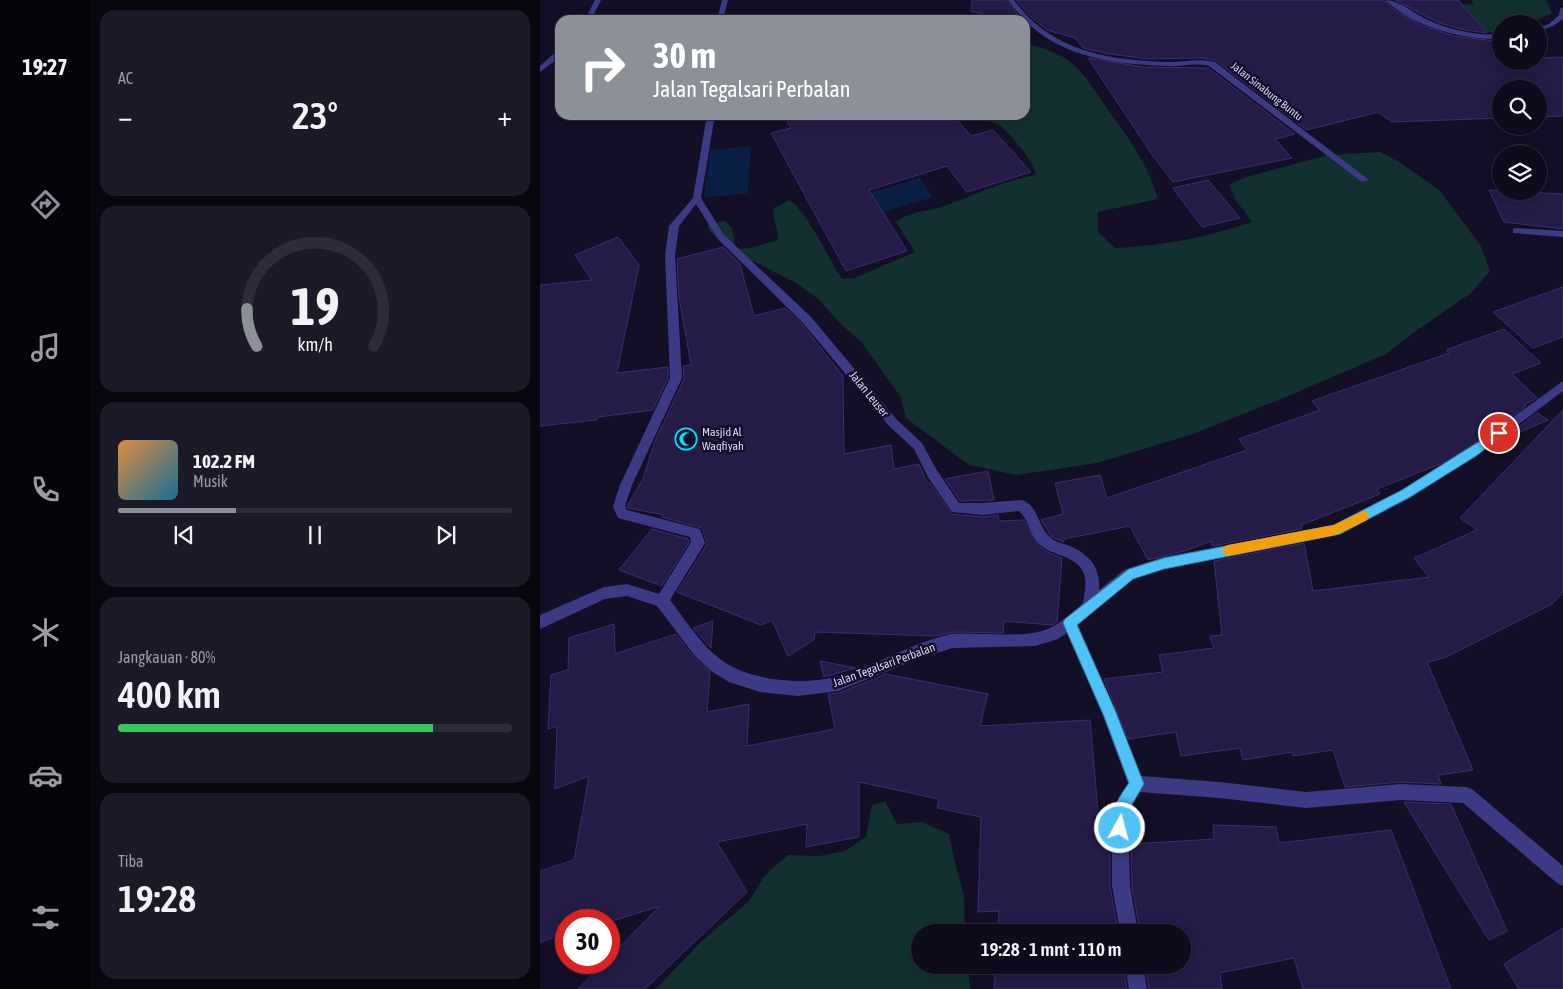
<!DOCTYPE html>
<html lang="id">
<head>
<meta charset="utf-8">
<style>
	:root { --surface:#0e0b1c; --page:#1c1929; --text:#f1f3f6; --muted:#9b9ba3; --line:#2e2b3b; --accent:#8c9099 }
	body { margin:0; font-family:"Asap Condensed",sans-serif; background:var(--page); color:var(--text); height:100vh; display:flex; flex-direction:column; font-size:19px; white-space:nowrap }
	* { box-sizing:border-box; margin:0 }
	p { font-size:16px; color:var(--muted) }
	.icon { flex:none; width:28px; height:28px; fill:none; stroke:currentColor; stroke-width:2; stroke-linecap:round; stroke-linejoin:round }
	.map { position:relative; flex:1; overflow:hidden }
	.sheet { display:flex; flex-direction:column; gap:10px; padding:10px; background:#08060f; width:450px }
	.sheet>* { flex:none }
	.guide { position:absolute; left:15px; top:15px; width:475px; height:105px; border-radius:15px; box-shadow:0 2px 12px #0003,0 0 0 1px var(--line); background:#8c9099; color:#fff; overflow:hidden }
	.buttons { position:absolute; left:952px; top:15px; display:grid; gap:10px }
	.buttons a { display:grid; place-items:center; width:55px; height:55px; border-radius:50%; background:var(--surface); box-shadow:0 2px 12px #0003,0 0 0 1px var(--line); font-size:25px }
	.speed { position:absolute; left:15px; top:909px; display:flex; gap:10px; font-size:25px; font-weight:700; text-align:center }
	.speed>* { display:grid; place-content:center; width:65px; height:65px; border-radius:50%; background:var(--surface); box-shadow:0 2px 12px #0003,0 0 0 1px var(--line); line-height:1 }
	.speed .limit { border:8px solid #d22; background:#fff; color:#111 }
	.pin { position:absolute; display:grid; place-items:center; width:42px; height:42px; color:#fff; margin:-21px; border:2px solid #fff; border-radius:50%; box-shadow:0 1px 5px #0007 }
	.me { position:absolute; width:55px; margin:-28px; rotate:7deg; stroke-linejoin:round; filter:drop-shadow(0 0 4px #0008) }
	.turn { display:flex; align-items:center; gap:18px; height:105px; padding:0 15px; font-size:22px }
	.turn .icon { width:65px; height:65px; stroke-width:2.5 }
	.turn b { display:block; font-size:35px; line-height:42px }
	.big { font-size:38px; font-weight:600; line-height:1.1 }
	.sheet .widget { flex:1; display:flex; flex-direction:column; justify-content:center; gap:8px; min-width:0; padding:0 18px; border-radius:15px; background:var(--page) }
	.sheet .dial { align-items:center; gap:0 }
	.dial svg { height:130px; overflow:visible; fill:none; stroke:var(--line); stroke-width:7; stroke-linecap:round; text-anchor:middle }
	.dial text { fill:var(--text); stroke:none }
	.song { display:flex; align-items:center; gap:15px }
	.cover { width:60px; height:60px; border-radius:8px; background:linear-gradient(135deg,hsl(30 70% 55%),hsl(200 70% 35%)) }
	.played { height:5px; border-radius:2px; background:linear-gradient(90deg,var(--accent) 30%,var(--line) 30%) }
	.keys { display:flex; justify-content:space-around; direction:ltr }
	.heat { display:flex; justify-content:space-between; align-items:center; font-size:28px; direction:ltr }
	.charge { height:8px; border-radius:4px; background:linear-gradient(90deg,#34c759 80%,var(--line) 0) }
	.trip { position:absolute; left:371px; top:924px; width:280px; height:50px; border-radius:25px; background:var(--surface); box-shadow:0 2px 12px #0003,0 0 0 1px var(--line); font-weight:600; line-height:50px; text-align:center }
	main { display:flex; flex:1; min-height:0 }
	.dock { display:flex; flex-direction:column; width:90px; justify-content:space-around; align-items:center; background:#06040b; color:var(--muted) }
	.dock .icon { width:35px; height:35px }
	.dock .active { color:var(--accent) }
	.dock b { font-size:22px; color:var(--text) }
	.map>svg:first-child { display:block }
	.green { fill:#12302f }
	.water { fill:#0a1f44 }
	.building { fill:#241b47; stroke:#3b2d73 }
	.lines { fill:none; stroke-linecap:round; stroke-linejoin:round }
	.street { fill:#3d3a85; fill-rule:evenodd }
	.route { fill:#4fc3f7; stroke:#337fa1 }
	.slow { fill:#f59e0b }
	.labels { text-anchor:middle; stroke-width:5; stroke-linejoin:round; paint-order:stroke }
	.far-street-label { font-size:11px; fill:#d9d4ff; stroke:#130f26 }
	.street-label { font-size:12px; fill:#d9d4ff; stroke:#130f26 }
	.poi-label { font-size:12px; fill:#d9d4ff; stroke:#130f26; text-anchor:start }
</style>
</head>
<body>
<main>
<nav class="dock">
<b>19:27</b>
<svg class="icon active" aria-label="directions" viewBox="0 0 24 24"><path d="M12 3l9 9-9 9-9-9zM9 14v-3h6M13 9l2 2-2 2"/></svg>
<svg class="icon" aria-label="music" viewBox="0 0 24 24"><path d="M9 18V5l10-2v13"/><circle cx="6" cy="18" r="3"/><circle cx="16" cy="16" r="3"/></svg>
<svg class="icon" aria-label="phone" viewBox="0 0 24 24"><path d="M5 4h4l2 5-3 2q2 4 5 5l2-3 5 2v4C11 20 4 13 5 4z"/></svg>
<svg class="icon" aria-label="climate" viewBox="0 0 24 24"><path d="M12 3v18M4 7l16 10M4 17L20 7"/></svg>
<svg class="icon" aria-label="car" viewBox="0 0 24 24"><path d="M5 17H2v-5l4-1 3-4h7l3 4 3 1v5h-3M9 17h6M6 11h13"/><circle cx="7" cy="17" r="2"/><circle cx="17" cy="17" r="2"/></svg>
<svg class="icon" aria-label="filters" viewBox="0 0 24 24"><path d="M4 7h16M4 17h16"/><circle cx="9" cy="7" r="2"/><circle cx="15" cy="17" r="2"/></svg>
</nav>
<section class="sheet">
<div class="widget"><p>AC</p>
<div class="heat"><a>−</a><b class="big">23°</b><a>+</a></div>
</div>
<div class="widget dial"><svg viewBox="0 0 100 80">
<path d="M14 69A42 42 0 1 1 86 69"/>
<path d="M14 69A42 42 0 0 1 8 46" stroke="#8c9099"/>
<text x="50" y="56" font-size="32" font-weight="700">19</text>
<text x="50" y="72" font-size="11">km/h</text>
</svg></div>
<div class="widget">
<div class="song"><i class="cover"></i><div><b>102.2 FM</b><p>Musik</p></div></div>
<div class="played"></div>
<div class="keys"><svg class="icon" aria-label="previous" viewBox="0 0 24 24"><path d="M18 5L8 12l10 7zM5 5v14"/></svg><svg class="icon" aria-label="pause" viewBox="0 0 24 24"><path d="M8 5v14M16 5v14"/></svg><svg class="icon" aria-label="next" viewBox="0 0 24 24"><path d="M6 5l10 7-10 7zM19 5v14"/></svg></div>
</div>
<div class="widget"><p>Jangkauan · 80%</p><b class="big">400 km</b><div class="charge"></div></div>
<div class="widget"><p>Tiba</p><b class="big">19:28</b></div>
</section>
<div class="map">
<svg width="1023" height="989" viewBox="0 0 1023 989">
	<rect width="100%" height="100%" fill="#130f26"/>
	<!-- green -->
	<path class="green" d="M931 0H1006L1012 13 988 24H961V33L921 30 888 18 868 7 934 4Z
		M485 43C498 46 513 51 525 58 545 72 555 92 569 111 591 142 607 162 618 199L558 212V232L575 248C622 246 668 237 712 222L695 199 689 185 706 177 788 155 840 152 859 162 899 190 941 246 950 271 931 293 873 333 846 354 741 399 653 434 557 463 477 475 429 465 366 418 360 396 322 343 301 324 278 299 253 281 185 247 169 230 168 224 185 221 192 228 196 249 210 248 238 240C238 228 233 220 233 209L250 200C271 218 286 254 302 279L314 278 375 252 356 222C375 209 384 213 404 206 436 195 461 181 496 175 496 164 465 126 455 123 446 120 435 121 426 120L421 115H485Z
		M345 801 357 824 382 822 409 834 415 863 424 895 425 932H380V965H428L430 989H116L163 940 209 901 225 875 248 855 279 856 305 851 326 837 332 805Z"/>
	<!-- water -->
	<path class="water" d="M211 146 208 193 164 198 170 150Z
		M380 178 393 197 286 230 275 210Z"/>
	<!-- building -->
	<path class="building" d="M432 0H466L482 20H465L431 11Z
		M476 0H843L856 11 884 26 914 36 954 41 961 49V61H999V58L1023 57V116L999 117V89H961V118L852 122 838 112 767 130 675 60 663 58 607 59 564 53 543 48 535 38 507 30 490 16Z
		M855 0H918L947 33 925 30 899 23Z
		M548 58 603 67 668 68 755 134 735 139 752 158 633 182 613 156Z
		M243 115H413L431 136 453 130 491 172 427 192 407 166 329 190 367 251 306 271 231 133 251 128Z
		M668 180 700 218 662 227 633 188Z
		M949 190 1023 194V229L964 222Z
		M78 237 99 265 77 373 128 367V378L113 410 58 417 56 420 0 426V285L52 280 35 255Z
		M183 247 200 264 214 316 245 308 262 324 303 376 304 454 351 445 354 469 379 464 387 483H390L412 514 443 517 458 515 459 521 484 520 498 545 505 551 522 558 517 622 512 625 464 621 463 633 416 632 395 636 275 632 274 640 248 656 232 620 221 625 137 592 167 544 162 528 122 517 124 515 88 508 87 506 103 479 115 441 144 379 143 366 151 365 139 297 137 259Z
		M1023 287V337L993 348 953 312Z
		M964 329 1001 363 972 374 997 398 984 405 986 406 927 448 905 462 837 489 840 494 761 525 762 529 672 546V541L644 551 608 560 590 526 524 539V542L512 537 501 520 523 514 515 483 560 475 567 498 707 450 699 439 780 410 772 401 909 353 906 350Z
		M1023 410V592L1012 604 904 658 887 662 933 770 898 775 901 784 861 782 805 787 793 750 753 756 752 752 703 760 700 748 641 756 636 732 588 739 564 679 623 672 619 655 674 648 670 636 682 635 674 561 764 543 773 591 889 577 874 558 937 530 920 518Z
		M997 413 1008 420 963 439Z
		M448 471 454 500 420 501 405 479Z
		M112 529 148 539 149 542 122 586 79 570Z
		M173 621 171 648 153 628Z
		M74 624 75 654 136 634 154 657 170 672 167 712 209 704 207 746 295 729 288 694 299 693 346 674 448 694 440 726 550 720 561 846H570V886L578 932H458L459 911 438 912 441 817 397 808 399 799 319 782V837L266 847 267 824 177 842 207 892 105 989H38L65 962H69V958L120 906 69 922V920H26V934L0 942V871L34 860 49 776 15 789 17 726 8 729 11 675 28 670 29 638Z
		M280 661 316 668 284 677Z
		M864 802 911 804 967 931 949 940Z
		M673 825 736 827 739 843 851 830 911 989H763L754 958 680 973 682 989H609L605 965H642V932H600L592 886 591 844 674 839Z
		M1023 928V989H979L964 964Z
		M456 965H583L587 989H454Z"/>
	<g class="lines">
		<!-- street -->
		<path class="street" d="M55 0H61L51 20H45Z
			M182 0H188L183 20H177Z
			M468 0H474C512 52 568 60 629 62 645 62 659 58 675 62L829 180 822 182 669 66C655 62 641 67 627 66 563 64 506 55 468 0Z
			M845 0C860 0 876 15 890 21 913 31 936 35 961 35V39C922 40 874 27 845 0Z
			M1023 7V19L1013 26 999 31V27L1009 24 1019 15 1020 9Z
			M17 51H20V57L0 72V66Z
			M167 115H175L161 198 184 235 271 317 357 420 382 443 396 469 419 503H443L482 500C498 505 498 526 509 536 514 542 522 543 530 546 550 555 561 568 559 590L584 570 624 557 794 525 862 490 928 450 1023 381V391L936 456 870 498 801 534 624 569 593 579 538 625 575 710 601 776 679 782 766 792 861 784 926 787 932 789 1023 866V886L1017 883 923 803 861 800 766 808 679 798 600 792 588 811 590 886 598 932H580L572 886V809L588 783 563 716 527 633 518 639 495 646 413 648 383 657 298 691 258 696 220 692 189 682 171 671 155 656 117 606 87 596 65 599 0 629V615L64 587 87 584 119 594 151 542 150 537 78 518 73 506 80 485 130 378 125 255 129 226 153 198ZM156 204 178 239 263 323 349 426 374 449 388 477 412 512 443 515 479 511C489 520 490 535 499 544 505 550 512 552 520 555 547 565 548 576 543 603 533 612 522 622 510 628 490 637 464 634 442 634 433 634 422 633 412 634 372 642 337 666 298 676 281 681 260 682 242 680 178 673 166 648 130 600L165 543 160 529 87 510 85 506 92 485 142 378 135 255 139 226Z
			M976 228 1023 231V237L973 233V229Z
			M585 965H603L607 989H589Z"/>
	</g>
	<!-- route -->
	<path class="route" d="M959 429 964 433 962 436 936 456 870 497 800 534 624 569 593 579 537 625 575 710 604 784 588 811V828L586 834 580 836 575 834C567 814 578 799 589 783L564 716 523 623 525 619 589 569 624 558 794 525 862 490Z"/>
	<!-- slow -->
	<path class="slow" d="M823 511 827 512 829 516 827 520 796 535 688 556 684 554 682 551 684 547 688 545 794 525Z"/>
	<!-- icons -->
	<defs>
		<g id="mosque-ring" transform="scale(1.125)"><circle r="9.5" fill="#130f26" stroke="#00e5ff" stroke-width="1.5"/><path d="M3.5-4.9A6 6 0 1 0 3.5 4.9A5 5 0 1 1 3.5-4.9Z" fill="#00e5ff"/></g>
	</defs>
	<g fill-rule="evenodd">
		<use href="#mosque-ring" x="146" y="439"/>
	</g>
	<g class="labels">
		<!-- far-street labels -->
		<g class="far-street-label">
			<text transform="translate(727 91) rotate(38)" y="4">Jalan Sinabung Buntu</text>
		</g>
		<!-- street labels -->
		<g class="street-label">
			<text transform="translate(329 394) rotate(51)" y="4">Jalan Leuser</text>
			<text transform="translate(344 665) rotate(-20)" y="4">Jalan Tegalsari Perbalan</text>
		</g>
		<!-- poi labels -->
		<g class="poi-label">
			<text x="162" y="436">Masjid Al<tspan x="162" dy="14">Waqfiyah</tspan></text>
		</g>
	</g>
</svg>
<div class="buttons">
<a><svg class="icon" aria-label="sound" viewBox="0 0 24 24"><path d="M4 9h4l5-4v14l-5-4H4zM17 9q2 3 0 6"/></svg></a>
<a><svg class="icon" aria-label="search" viewBox="0 0 24 24"><circle cx="10" cy="10" r="6"/><path d="M15 15l6 6"/></svg></a>
<a><svg class="icon" aria-label="layers" viewBox="0 0 24 24"><path d="M12 4l9 5-9 5-9-5zM3 14l9 5 9-5"/></svg></a>
</div>
<div class="speed"><div class="limit">30</div></div>
<div class="pin" style="left:959px;top:433px;background:#d93025"><svg class="icon" aria-label="arrive" viewBox="0 0 24 24"><path d="M6 21V4h12l-3 4 3 4H6"/></svg></div>
<svg class="me" style="left:580px;top:828px" viewBox="-20 -20 40 40"><circle r="17" fill="#4fc3f7" stroke="#fff" stroke-width="3"/><path d="M0-11L8 9 0 5-8 9z" fill="#fff"/></svg>
<div class="trip">19:28 · 1 mnt · 110 m</div>
<div class="guide">
<div class="turn"><svg class="icon" aria-label="right" viewBox="0 0 24 24"><path d="M7 20v-9h11M14 6l5 5-5 5"/></svg><div><b>30 m</b>Jalan Tegalsari Perbalan</div></div>
</div>
</div>
</main>
</body>
</html>
